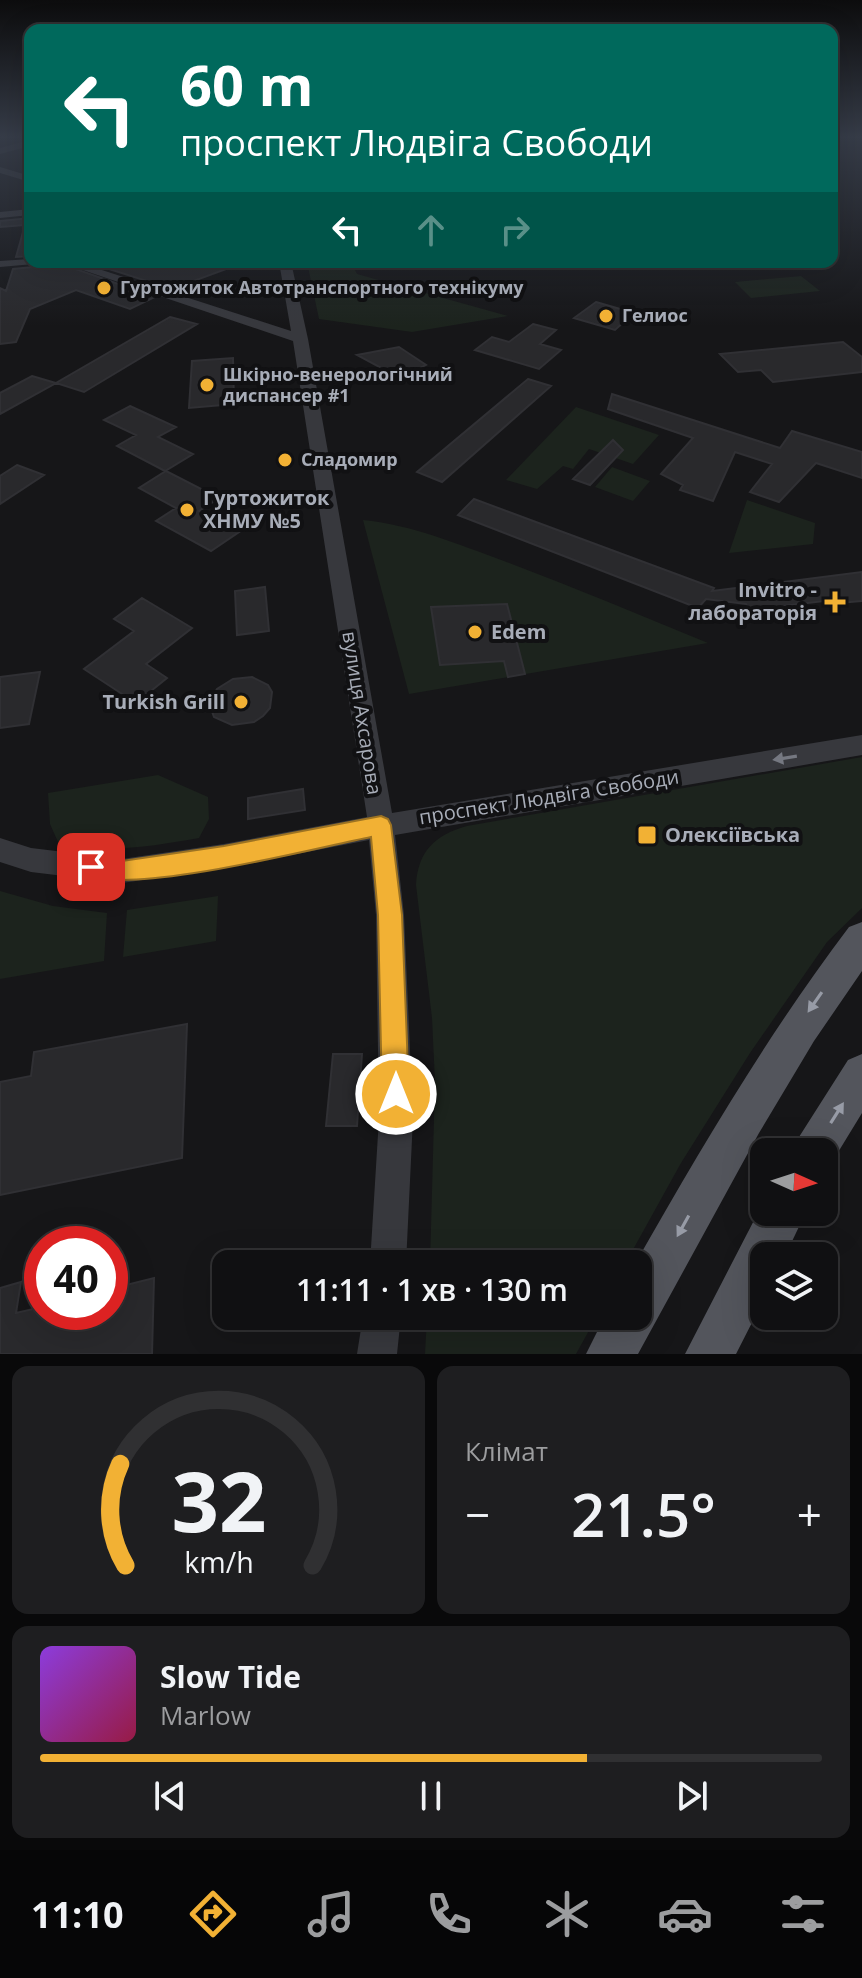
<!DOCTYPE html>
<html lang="uk">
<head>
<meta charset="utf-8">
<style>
	:root { --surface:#101012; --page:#1e1e20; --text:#f1f3f6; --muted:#9c9d9f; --line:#303032; --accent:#f2b134 }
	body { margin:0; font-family:"Open Sans",sans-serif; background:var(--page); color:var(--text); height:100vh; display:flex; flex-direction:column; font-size:30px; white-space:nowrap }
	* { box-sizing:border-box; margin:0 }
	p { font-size:26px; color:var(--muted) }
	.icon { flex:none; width:44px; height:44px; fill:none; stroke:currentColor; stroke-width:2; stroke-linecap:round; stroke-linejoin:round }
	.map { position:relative; height:1354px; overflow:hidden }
	.panel { display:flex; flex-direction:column; gap:12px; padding:12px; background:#09090a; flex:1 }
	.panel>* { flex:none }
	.hud { position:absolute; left:24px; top:24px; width:814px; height:244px; border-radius:16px; box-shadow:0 8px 32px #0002,0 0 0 2px var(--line); background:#00695c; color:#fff; overflow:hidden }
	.needle { width:52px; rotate:93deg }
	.controls { position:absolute; left:750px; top:1138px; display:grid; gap:16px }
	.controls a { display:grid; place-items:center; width:88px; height:88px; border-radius:16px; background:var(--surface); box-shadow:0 8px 32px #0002,0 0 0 2px var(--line); font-size:40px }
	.speed { position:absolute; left:24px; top:1226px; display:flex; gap:16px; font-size:40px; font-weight:700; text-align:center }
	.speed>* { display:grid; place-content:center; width:104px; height:104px; border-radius:50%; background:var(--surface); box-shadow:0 8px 32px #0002,0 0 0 2px var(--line); line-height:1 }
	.speed .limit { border:12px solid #d22; background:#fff; color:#111 }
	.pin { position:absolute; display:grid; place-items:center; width:68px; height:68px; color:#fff; margin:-34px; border-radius:16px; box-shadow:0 4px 12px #0006 }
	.me { position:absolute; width:88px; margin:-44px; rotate:0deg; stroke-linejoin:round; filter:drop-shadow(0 0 6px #0008) }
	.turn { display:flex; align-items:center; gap:28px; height:168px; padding:0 24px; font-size:36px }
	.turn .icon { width:104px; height:104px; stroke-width:2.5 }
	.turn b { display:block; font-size:56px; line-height:68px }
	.lanes { display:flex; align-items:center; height:76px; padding:0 24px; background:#0003; justify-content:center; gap:40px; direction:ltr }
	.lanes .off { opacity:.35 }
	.big { font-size:60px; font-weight:600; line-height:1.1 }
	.panel .card { flex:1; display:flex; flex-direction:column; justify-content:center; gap:12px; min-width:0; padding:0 28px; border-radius:16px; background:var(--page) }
	.panel .dial { align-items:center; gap:0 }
	.dial svg { height:208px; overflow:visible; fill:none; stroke:var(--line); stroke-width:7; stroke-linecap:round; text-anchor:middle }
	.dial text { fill:var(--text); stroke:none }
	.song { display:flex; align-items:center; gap:24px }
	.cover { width:96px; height:96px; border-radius:12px; background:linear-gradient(135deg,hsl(270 70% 55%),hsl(340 70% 35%)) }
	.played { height:8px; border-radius:4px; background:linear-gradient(90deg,var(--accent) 70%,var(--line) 70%) }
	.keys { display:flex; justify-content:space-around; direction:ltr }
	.heat { display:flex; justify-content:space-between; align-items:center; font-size:44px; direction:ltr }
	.panel .tiles { flex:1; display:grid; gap:12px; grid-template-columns:1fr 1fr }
	.card:last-child { grid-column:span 2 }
	.trip { position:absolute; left:212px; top:1250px; width:440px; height:80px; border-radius:16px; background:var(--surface); box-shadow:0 8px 32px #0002,0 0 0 2px var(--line); font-weight:600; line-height:80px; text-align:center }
	.tab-bar { display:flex; height:128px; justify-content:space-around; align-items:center; background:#060607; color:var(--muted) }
	.tab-bar .icon { width:56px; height:56px }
	.tab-bar .selected { color:var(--accent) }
	.tab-bar b { font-size:36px; color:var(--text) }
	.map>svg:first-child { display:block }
	.green { fill:#1c231d }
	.building { fill:#29292c; stroke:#303034; stroke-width:2 }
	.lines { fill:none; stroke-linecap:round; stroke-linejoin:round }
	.minor { fill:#37383d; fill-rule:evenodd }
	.major { fill:#53555c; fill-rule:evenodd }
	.oneway { fill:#757881 }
	.oneway2 { fill:#979ba6 }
	.route { fill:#f2b134; stroke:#9d7322; stroke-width:2 }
	.poi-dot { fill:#f2b134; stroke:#111113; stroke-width:3 }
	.labels { text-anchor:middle; stroke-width:8; stroke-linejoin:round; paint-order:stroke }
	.far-poi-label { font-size:18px; font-weight:bold; fill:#a8adb8; stroke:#111113; text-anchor:start }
	.poi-label { font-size:20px; font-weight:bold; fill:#a8adb8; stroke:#111113; text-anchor:start }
	.street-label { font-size:20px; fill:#a8adb8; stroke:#111113 }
</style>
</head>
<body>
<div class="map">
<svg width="862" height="1354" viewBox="0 0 862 1354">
	<rect width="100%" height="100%" fill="#161618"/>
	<!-- green -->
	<path class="green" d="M307 262H351L357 274 508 316 412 332 319 319Z
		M801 276 820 291 751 298 735 282Z
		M576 407 659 435 633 464 589 449 573 469 563 466 537 489 506 480Z
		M612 467 650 481 633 501 595 487Z
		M747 500 815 523 813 544 729 553Z
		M363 520C413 525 457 544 504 561 573 587 640 615 708 643L409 694Z
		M862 757V908L827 942 750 1053 681 1163 625 1264H430L435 1082 432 1018 416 885C418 851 435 835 467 826Z
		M158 775 208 797 209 819 199 838C152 846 106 855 58 842L50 824 48 793Z
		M0 891 53 906 107 913 104 961 0 979Z
		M218 896 216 941 123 957 127 910Z
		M427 1316H597L576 1354H425Z"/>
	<!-- building -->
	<path class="building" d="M30 218V225H25L30 226V256L16 257 25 225 0 227V221Z
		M39 262H56L155 297 130 309 76 290 30 309 16 342 0 344V288L6 291 13 269 34 267Z
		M87 262H245L172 289Z
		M596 302 634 313 615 330 574 318Z
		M170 317 197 324 84 392 56 383Z
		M533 324 556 330 540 344 561 350 539 369 475 350 492 337 509 342Z
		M843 342 862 357V372L773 382 761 370 738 372 720 354Z
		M399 347 426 365 400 378 357 355Z
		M233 358 234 404 189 408 192 361Z
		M32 376 56 383 0 414V393Z
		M528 379 551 386 442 482 417 472Z
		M612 394 780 448 792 431 862 452V478L816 463 779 502 750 492 772 464 735 452 713 501 680 490 683 485 661 474 693 438 608 409Z
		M130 406 176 427 158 437 193 454 165 471 117 446 136 435 104 420Z
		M613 440 623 450 590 485 573 479Z
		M17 465 44 475 0 504V476Z
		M166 471 219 498 199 511 239 532 211 551 156 521 176 508 139 488Z
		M474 499 714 588 712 591 862 572V601L827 604 824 601 749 610 746 604 706 599 698 608 458 515Z
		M265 587 269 631 237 635 235 591Z
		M142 598 192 628 146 664 167 678 136 703 84 669 134 631 114 619Z
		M507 604 525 674 508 677 504 661 440 665 431 607Z
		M40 672 29 724 0 728V677Z
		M252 677 268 685 272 692 270 708 263 716 254 722 232 725 214 717 209 703 217 689 233 679Z
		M303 789 305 810 248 819V798Z
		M187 1024 182 1158 0 1195V1082L31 1076 34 1052Z
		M333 1054H362L357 1126H326Z
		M154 1278 152 1354H0V1288L21 1282 16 1313 42 1307V1312H110V1289Z"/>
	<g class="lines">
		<!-- minor -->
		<path class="minor" d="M30 140V146L0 154V148Z
			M0 167 30 176V182L0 173Z
			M30 209V215L0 218V212Z
			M30 259V262H36L34 264 0 267V261Z
			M59 262H77L291 331 279 262H291L308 339 392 813 862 735V755L395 835 404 915 413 1118 406 1264H370L379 1118 376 915 369 840 224 868 122 883 31 872 0 862V838L31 848 122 859 224 844 367 817 293 341Z
			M363 1316H401L397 1354H357Z"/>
		<!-- major -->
		<path class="major" d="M862 922V971L814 1041 759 1133 638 1354H586L605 1316H638V1264H635C701 1148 768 1034 849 927Z
			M862 1054V1113L829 1167 824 1170V1152H792L799 1137 848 1060Z
			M764 1201V1212H806L785 1256H764V1299L736 1354H685Z"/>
	</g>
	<!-- one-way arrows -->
	<defs><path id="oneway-solid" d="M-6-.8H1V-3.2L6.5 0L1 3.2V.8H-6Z" transform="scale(2)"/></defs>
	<use class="oneway" href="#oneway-solid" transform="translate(785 758) rotate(171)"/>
	<g class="oneway2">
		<use href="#oneway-solid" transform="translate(815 1002) rotate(125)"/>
		<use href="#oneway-solid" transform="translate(837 1113) rotate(-58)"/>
		<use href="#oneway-solid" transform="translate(683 1226) rotate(119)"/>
	</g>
	<!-- sky -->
	<linearGradient id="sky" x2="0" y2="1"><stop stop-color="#0c0c0d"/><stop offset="0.42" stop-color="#363c48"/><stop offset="1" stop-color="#363c48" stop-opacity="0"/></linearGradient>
	<rect width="862" height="326" fill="url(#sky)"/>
	<!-- route -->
	<path class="route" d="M381 816 388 819 391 825 402 915 409 1094 405 1103 396 1107 386 1103 382 1094 378 915 371 837C310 849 136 895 84 875L80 867 84 860 91 857 122 861 224 846Z"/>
	<!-- markers -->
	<g class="poi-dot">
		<circle cx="104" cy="288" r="8"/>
		<circle cx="606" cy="316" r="8"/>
		<circle cx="207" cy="385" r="8"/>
		<circle cx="285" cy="460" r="8"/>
		<circle cx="187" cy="510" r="8"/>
		<path d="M831 590h8v8h8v8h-8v8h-8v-8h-8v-8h8z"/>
		<circle cx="475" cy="632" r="8"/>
		<circle cx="241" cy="702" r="8"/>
		<rect x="637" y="825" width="20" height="20" rx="4"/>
	</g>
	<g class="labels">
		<!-- far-poi labels -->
		<g class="far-poi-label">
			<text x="120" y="294">Гуртожиток Автотранспортного технікуму</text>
			<text x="622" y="322">Гелиос</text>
			<text x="223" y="381">Шкірно-венерологічний<tspan x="223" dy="21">диспансер #1</tspan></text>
			<text x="301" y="466">Сладомир</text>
		</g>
		<!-- poi labels -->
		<g class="poi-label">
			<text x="203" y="505">Гуртожиток<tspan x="203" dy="23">ХНМУ №5</tspan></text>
			<text x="817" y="597" text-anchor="end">Invitro -<tspan x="817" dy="23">лабораторія</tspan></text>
			<text x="491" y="639">Edem</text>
			<text x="225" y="709" text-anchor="end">Turkish Grill</text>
			<text x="665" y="842">Олексіївська</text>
		</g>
		<!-- street labels -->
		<g class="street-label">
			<text transform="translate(362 713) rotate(81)" y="7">вулиця Ахсарова</text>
			<text transform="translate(549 797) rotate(-9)" y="7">проспект Людвіга Свободи</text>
		</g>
	</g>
</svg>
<div class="controls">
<a><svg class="needle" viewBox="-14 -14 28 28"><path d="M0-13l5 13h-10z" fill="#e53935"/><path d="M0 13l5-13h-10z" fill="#9c9d9f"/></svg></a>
<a><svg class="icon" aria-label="layers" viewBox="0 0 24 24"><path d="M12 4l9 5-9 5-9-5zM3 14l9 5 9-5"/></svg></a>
</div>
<div class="speed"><div class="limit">40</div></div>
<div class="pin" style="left:91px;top:867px;background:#d93025"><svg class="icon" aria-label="arrive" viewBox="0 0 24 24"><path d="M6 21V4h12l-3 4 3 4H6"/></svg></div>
<svg class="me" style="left:396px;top:1094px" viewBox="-20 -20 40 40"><circle r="17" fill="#f2b134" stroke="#fff" stroke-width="3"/><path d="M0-11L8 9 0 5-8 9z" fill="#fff"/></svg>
<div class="trip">11:11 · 1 хв · 130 m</div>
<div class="hud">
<div class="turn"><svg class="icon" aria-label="left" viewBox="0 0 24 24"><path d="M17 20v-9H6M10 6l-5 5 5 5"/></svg><div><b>60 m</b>проспект Людвіга Свободи</div></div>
<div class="lanes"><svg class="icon" aria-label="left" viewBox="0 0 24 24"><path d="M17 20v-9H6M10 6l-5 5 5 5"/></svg><svg class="icon off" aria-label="ahead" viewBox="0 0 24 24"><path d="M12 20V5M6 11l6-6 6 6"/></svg><svg class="icon off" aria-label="right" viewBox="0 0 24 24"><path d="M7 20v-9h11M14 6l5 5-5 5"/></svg></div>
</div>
</div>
<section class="panel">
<div class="tiles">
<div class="card dial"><svg viewBox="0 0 100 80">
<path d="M14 69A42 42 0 1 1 86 69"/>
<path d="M14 69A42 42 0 0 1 12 30" stroke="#f2b134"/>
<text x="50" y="56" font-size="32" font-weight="700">32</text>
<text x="50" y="72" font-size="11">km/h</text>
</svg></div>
<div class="card"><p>Клімат</p>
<div class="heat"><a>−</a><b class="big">21.5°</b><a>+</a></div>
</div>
<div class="card">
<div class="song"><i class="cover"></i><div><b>Slow Tide</b><p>Marlow</p></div></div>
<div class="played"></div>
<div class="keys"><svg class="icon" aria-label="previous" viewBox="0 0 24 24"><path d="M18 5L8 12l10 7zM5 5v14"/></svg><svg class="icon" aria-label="pause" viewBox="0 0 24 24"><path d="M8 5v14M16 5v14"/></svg><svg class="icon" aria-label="next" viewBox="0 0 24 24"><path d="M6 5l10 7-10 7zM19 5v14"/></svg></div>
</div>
</div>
</section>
<nav class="tab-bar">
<b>11:10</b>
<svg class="icon selected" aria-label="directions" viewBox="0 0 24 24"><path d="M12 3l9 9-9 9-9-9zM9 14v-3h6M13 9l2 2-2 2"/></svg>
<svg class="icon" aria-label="music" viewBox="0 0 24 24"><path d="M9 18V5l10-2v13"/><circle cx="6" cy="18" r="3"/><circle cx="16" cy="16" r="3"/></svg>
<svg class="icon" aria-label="phone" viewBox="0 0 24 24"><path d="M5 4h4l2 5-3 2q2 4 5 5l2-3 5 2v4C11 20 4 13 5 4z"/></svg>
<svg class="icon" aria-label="climate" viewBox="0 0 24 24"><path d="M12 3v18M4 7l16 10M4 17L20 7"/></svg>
<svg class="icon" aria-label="car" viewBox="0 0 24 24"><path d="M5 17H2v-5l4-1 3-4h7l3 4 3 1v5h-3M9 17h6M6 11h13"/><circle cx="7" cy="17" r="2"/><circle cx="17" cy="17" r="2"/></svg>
<svg class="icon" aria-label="filters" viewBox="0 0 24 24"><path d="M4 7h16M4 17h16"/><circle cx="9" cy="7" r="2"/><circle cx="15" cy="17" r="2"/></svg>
</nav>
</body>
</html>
